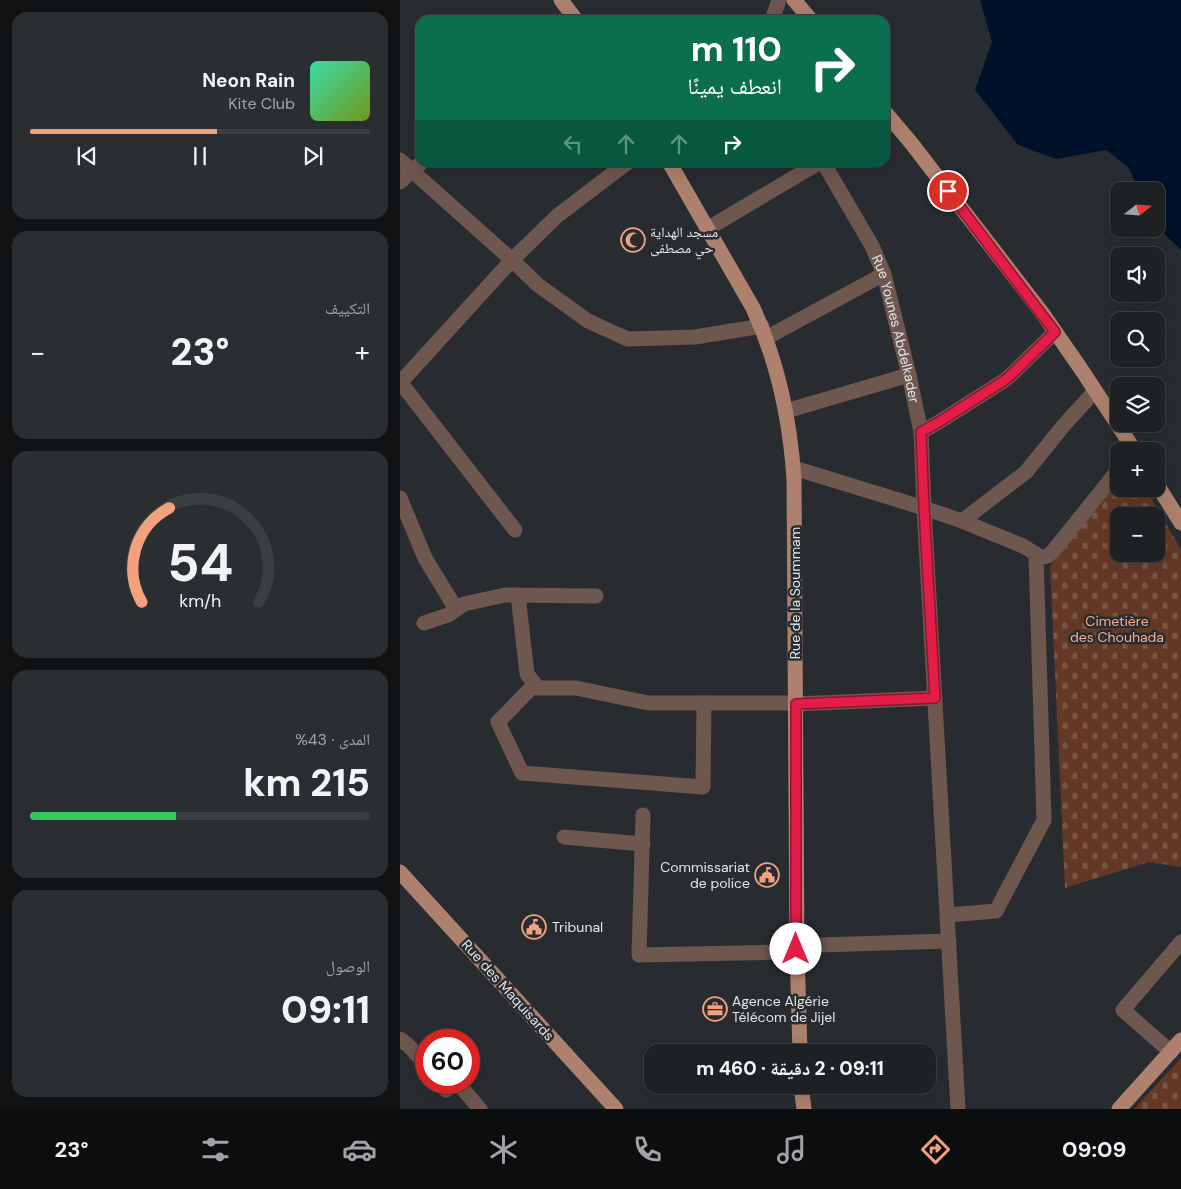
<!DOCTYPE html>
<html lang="ar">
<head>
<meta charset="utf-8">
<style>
	:root { --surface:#1e2124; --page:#2b2e31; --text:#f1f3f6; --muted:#a1a3a6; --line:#3c3e41; --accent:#f2a17e }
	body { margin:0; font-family:"DM Sans","Noto Naskh Arabic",sans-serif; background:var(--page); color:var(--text); direction:rtl; height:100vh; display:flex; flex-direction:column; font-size:19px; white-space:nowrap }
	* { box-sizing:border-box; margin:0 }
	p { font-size:16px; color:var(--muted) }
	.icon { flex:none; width:28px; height:28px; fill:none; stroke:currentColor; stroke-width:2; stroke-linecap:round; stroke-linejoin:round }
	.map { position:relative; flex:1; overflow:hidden; direction:ltr }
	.details { display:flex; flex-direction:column; gap:12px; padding:12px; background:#101214; width:400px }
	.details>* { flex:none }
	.banner { position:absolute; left:15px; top:15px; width:475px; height:152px; border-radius:15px; box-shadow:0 5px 20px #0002,0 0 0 1px var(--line); direction:rtl; background:#0b6e4f; color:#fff; overflow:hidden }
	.needle { width:32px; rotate:73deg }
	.tools { position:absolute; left:710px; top:182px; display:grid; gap:10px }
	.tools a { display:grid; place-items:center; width:55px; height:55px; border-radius:10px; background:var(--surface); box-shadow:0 5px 20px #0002,0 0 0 1px var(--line); font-size:25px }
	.speed { position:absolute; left:15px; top:1029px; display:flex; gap:10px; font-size:25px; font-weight:700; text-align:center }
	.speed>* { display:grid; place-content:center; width:65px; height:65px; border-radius:50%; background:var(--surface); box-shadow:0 5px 20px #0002,0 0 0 1px var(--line); line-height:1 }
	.speed .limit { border:8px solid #d22; background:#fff; color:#111 }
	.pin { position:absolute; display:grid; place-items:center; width:42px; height:42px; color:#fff; margin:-21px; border:2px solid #fff; border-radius:50%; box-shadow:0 1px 5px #0007 }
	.me { position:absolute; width:55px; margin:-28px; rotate:0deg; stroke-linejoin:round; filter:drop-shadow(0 0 4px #0008) }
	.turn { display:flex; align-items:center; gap:18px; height:105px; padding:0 25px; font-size:22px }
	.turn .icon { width:65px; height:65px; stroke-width:2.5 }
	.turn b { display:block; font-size:35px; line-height:42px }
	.lanes { display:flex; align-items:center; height:48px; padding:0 25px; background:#0003; justify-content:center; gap:25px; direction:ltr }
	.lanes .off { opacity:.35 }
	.big { font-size:38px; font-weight:800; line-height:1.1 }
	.details .widget { flex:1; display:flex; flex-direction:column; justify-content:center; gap:8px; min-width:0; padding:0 18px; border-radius:15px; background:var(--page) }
	.details .dial { align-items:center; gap:0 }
	.dial svg { height:130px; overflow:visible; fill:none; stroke:var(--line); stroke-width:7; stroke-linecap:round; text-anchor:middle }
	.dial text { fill:var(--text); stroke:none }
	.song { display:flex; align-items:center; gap:15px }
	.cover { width:60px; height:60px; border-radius:8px; background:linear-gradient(135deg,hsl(160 70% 55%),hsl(80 70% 35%)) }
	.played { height:5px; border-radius:2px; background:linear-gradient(90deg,var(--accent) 55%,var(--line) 55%) }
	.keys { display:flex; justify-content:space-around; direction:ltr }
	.heat { display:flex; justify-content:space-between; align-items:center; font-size:28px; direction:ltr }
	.charge { height:8px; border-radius:4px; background:linear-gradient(90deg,#34c759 43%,var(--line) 0) }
	.trip { position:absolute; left:244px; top:1044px; width:292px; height:50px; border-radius:15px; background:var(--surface); box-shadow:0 5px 20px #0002,0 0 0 1px var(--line); font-weight:800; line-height:50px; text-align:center; direction:rtl }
	.tab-bar { display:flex; height:80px; justify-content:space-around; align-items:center; background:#0c0d0e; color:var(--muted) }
	.tab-bar .icon { width:35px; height:35px }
	.tab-bar .selected { color:var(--accent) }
	.tab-bar b { font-size:22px; color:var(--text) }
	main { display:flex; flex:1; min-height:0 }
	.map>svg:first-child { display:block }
	.cemetery { fill:url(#cemetery-stones); fill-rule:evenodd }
	.water { fill:#00112a }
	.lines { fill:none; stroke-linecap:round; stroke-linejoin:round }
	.minor { stroke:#6e574e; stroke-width:15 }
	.major { stroke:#ae816e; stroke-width:15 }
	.route-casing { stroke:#92132f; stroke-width:12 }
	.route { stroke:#e11d48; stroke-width:9 }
	.labels { text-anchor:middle; stroke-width:5; stroke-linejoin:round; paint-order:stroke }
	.poi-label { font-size:14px; fill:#e4e6e9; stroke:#282c30; text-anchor:start }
	.street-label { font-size:14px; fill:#e4e6e9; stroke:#282c30 }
	.park-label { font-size:14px; fill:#fbad8b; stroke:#282c30 }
</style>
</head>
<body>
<main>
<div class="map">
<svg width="781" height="1109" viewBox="0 0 781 1109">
	<defs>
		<pattern id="cemetery-stones" width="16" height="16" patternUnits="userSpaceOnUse" patternTransform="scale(1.25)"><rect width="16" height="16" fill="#633926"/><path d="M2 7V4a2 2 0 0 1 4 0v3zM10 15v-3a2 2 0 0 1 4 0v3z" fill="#795646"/></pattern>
	</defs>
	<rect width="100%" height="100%" fill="#282c30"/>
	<!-- cemetery -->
	<path class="cemetery" d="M719 481V489H746L781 550V867L749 862 665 888 650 566ZM719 516H756V554H719Z
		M781 1058V1109H734Z"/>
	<!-- water -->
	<path class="water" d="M580 0H781V250L756 226V191H740L728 167 706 150 656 159 618 145 575 90 592 42Z"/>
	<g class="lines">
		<!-- minor -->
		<g class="minor">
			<path d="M372 20 379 0"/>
			<path d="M0 160 112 260 138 285 188 321 223 337 228 339 295 337 362 326"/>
			<path id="s1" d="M423 162 472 246 484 274 509 375 521 432 524 508 558 1109"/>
			<path d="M0 182 22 162"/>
			<path d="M307 229 420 162"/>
			<path d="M366 338 484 274"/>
			<path d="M0 383 112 260 157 216 228 162"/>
			<path d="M1 383 115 530"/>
			<path d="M386 411 509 375"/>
			<path d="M521 432 539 422 605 380 614 372 655 332"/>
			<path d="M394 468 524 508 562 521 623 546 639 556 643 557 648 556 654 550 719 469"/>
			<path d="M0 498 25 558 56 609"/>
			<path d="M562 521 626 472 664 425 695 391"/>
			<path d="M118 595 127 674 138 688H176L248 703H396"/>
			<path d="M24 623 48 615 64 604 105 595 196 596"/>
			<path d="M135 684 98 722 122 773 303 787 304 703"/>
			<path d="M396 704 535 698"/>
			<path d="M243 815 239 955 382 952 418 945 549 941"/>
			<path d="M164 837 243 844"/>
			<path d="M548 915 596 911 644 820 636 554"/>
			<path d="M0 1039 9 1046 26 1065"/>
			<path d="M771 1052 723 1010 781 942"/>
			<path d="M40 1082 46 1090 55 1082"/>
			<path d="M57 1082 80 1109"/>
		</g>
		<!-- major -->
		<path class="major" d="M161 0 176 20
			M394 0 411 20
			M485 112 512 144 643 314 681 369 735 451
			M269 162 353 308C378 362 390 420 394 479L397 949 400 1052
			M756 483 781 523
			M0 872 216 1109
			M401 1085 404 1109
			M719 1109 781 1040"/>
	</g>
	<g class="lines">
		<!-- route casing -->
		<g class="route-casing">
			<path id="route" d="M396 949V704L535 698 524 508 521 432 539 422 605 380 614 372 655 332 548 191"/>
		</g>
		<!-- route -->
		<use href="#route" class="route"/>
	</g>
	<!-- icons -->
	<defs>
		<g id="mosque-ring" transform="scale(1.25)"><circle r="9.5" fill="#282c30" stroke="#f2a17e" stroke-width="1.5"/><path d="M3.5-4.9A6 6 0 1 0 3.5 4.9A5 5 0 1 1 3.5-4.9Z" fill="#f2a17e"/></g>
		<g id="civic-ring" transform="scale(1.25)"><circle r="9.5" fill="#282c30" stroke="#f2a17e" stroke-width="1.5"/><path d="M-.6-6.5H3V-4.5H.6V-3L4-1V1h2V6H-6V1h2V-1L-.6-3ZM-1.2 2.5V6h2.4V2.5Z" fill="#f2a17e"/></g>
		<g id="office-ring" transform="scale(1.25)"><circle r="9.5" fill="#282c30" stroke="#f2a17e" stroke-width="1.5"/><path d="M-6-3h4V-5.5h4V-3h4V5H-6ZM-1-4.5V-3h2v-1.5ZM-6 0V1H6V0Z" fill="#f2a17e"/></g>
	</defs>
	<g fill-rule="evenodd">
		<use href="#mosque-ring" x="233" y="240"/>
		<use href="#civic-ring" x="367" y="875"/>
		<use href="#civic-ring" x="134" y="927"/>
		<use href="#office-ring" x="315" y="1009"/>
	</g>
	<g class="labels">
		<!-- poi labels -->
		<g class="poi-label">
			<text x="250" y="237">مسجد الهداية<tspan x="250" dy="16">حي مصطفى</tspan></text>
			<text x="350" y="872" text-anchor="end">Commissariat<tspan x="350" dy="16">de police</tspan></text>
			<text x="152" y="932">Tribunal</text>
			<text x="332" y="1006">Agence Algérie<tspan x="332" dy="16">Télécom de Jijel</tspan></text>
		</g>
		<!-- street labels -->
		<g class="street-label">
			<text dy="5" stroke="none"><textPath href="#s1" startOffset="184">Rue Younes Abdelkader</textPath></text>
			<text transform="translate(395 593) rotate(-90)" y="5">Rue de la Soummam</text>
			<text transform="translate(108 990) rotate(48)" y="5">Rue des Maquisards</text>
		</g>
		<!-- park labels -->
		<g class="park-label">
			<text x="717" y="626">Cimetière<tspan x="717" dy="16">des Chouhada</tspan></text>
		</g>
	</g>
</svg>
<div class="tools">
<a><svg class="needle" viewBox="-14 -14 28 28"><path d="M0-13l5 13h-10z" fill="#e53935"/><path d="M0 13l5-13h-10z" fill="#a1a3a6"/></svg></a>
<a><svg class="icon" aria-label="sound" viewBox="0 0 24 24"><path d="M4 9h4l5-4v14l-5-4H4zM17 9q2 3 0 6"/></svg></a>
<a><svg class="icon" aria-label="search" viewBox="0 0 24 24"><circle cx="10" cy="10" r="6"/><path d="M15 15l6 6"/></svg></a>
<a><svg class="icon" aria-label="layers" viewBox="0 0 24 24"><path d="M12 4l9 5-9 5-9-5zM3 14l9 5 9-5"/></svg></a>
<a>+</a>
<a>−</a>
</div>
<div class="speed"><div class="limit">60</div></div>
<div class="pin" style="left:548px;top:191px;background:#d93025"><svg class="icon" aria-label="arrive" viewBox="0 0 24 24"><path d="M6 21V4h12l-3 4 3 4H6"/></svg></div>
<svg class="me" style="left:396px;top:949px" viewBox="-20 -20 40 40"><circle r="19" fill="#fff"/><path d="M0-13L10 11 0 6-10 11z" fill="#e11d48"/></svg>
<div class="trip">09:11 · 2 دقيقة · 460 m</div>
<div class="banner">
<div class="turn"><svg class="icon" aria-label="right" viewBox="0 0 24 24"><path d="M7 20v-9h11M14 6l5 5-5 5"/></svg><div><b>110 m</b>انعطف يمينًا</div></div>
<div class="lanes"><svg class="icon off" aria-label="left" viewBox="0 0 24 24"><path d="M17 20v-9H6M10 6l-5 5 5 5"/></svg><svg class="icon off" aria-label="ahead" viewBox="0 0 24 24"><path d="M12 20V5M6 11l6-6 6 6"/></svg><svg class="icon off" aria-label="ahead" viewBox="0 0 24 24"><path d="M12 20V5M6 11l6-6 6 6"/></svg><svg class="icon" aria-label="right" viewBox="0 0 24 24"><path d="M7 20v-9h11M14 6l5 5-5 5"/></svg></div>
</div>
</div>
<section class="details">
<div class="widget">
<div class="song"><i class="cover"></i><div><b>Neon Rain</b><p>Kite Club</p></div></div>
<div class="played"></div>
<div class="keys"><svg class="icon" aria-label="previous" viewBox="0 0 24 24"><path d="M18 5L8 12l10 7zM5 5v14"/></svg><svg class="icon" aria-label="pause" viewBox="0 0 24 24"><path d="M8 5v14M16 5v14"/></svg><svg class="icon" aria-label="next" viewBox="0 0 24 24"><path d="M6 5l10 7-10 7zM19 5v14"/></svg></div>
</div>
<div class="widget"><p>التكييف</p>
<div class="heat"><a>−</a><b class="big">23°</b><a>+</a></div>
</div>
<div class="widget dial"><svg viewBox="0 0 100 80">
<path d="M14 69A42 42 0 1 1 86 69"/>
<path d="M14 69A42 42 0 0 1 31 11" stroke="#f2a17e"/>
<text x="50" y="56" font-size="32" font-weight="700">54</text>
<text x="50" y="72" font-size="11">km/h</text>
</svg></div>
<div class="widget"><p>المدى · 43%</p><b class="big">215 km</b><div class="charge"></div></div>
<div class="widget"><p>الوصول</p><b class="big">09:11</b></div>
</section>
</main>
<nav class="tab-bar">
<b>09:09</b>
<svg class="icon selected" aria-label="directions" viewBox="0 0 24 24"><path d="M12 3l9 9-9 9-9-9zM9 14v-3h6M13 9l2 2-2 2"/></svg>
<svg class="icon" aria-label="music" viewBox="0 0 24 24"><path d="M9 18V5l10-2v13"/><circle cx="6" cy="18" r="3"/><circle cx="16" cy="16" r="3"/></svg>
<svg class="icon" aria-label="phone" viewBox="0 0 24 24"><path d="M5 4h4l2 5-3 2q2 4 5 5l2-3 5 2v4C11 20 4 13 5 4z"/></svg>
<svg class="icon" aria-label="climate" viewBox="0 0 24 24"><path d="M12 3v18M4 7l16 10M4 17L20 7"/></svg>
<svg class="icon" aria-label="car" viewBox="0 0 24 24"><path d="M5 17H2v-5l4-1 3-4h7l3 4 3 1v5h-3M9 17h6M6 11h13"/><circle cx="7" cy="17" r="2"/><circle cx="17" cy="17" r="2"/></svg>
<svg class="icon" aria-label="filters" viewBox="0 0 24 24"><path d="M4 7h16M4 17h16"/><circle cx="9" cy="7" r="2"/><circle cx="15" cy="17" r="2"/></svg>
<b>23°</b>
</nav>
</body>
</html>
